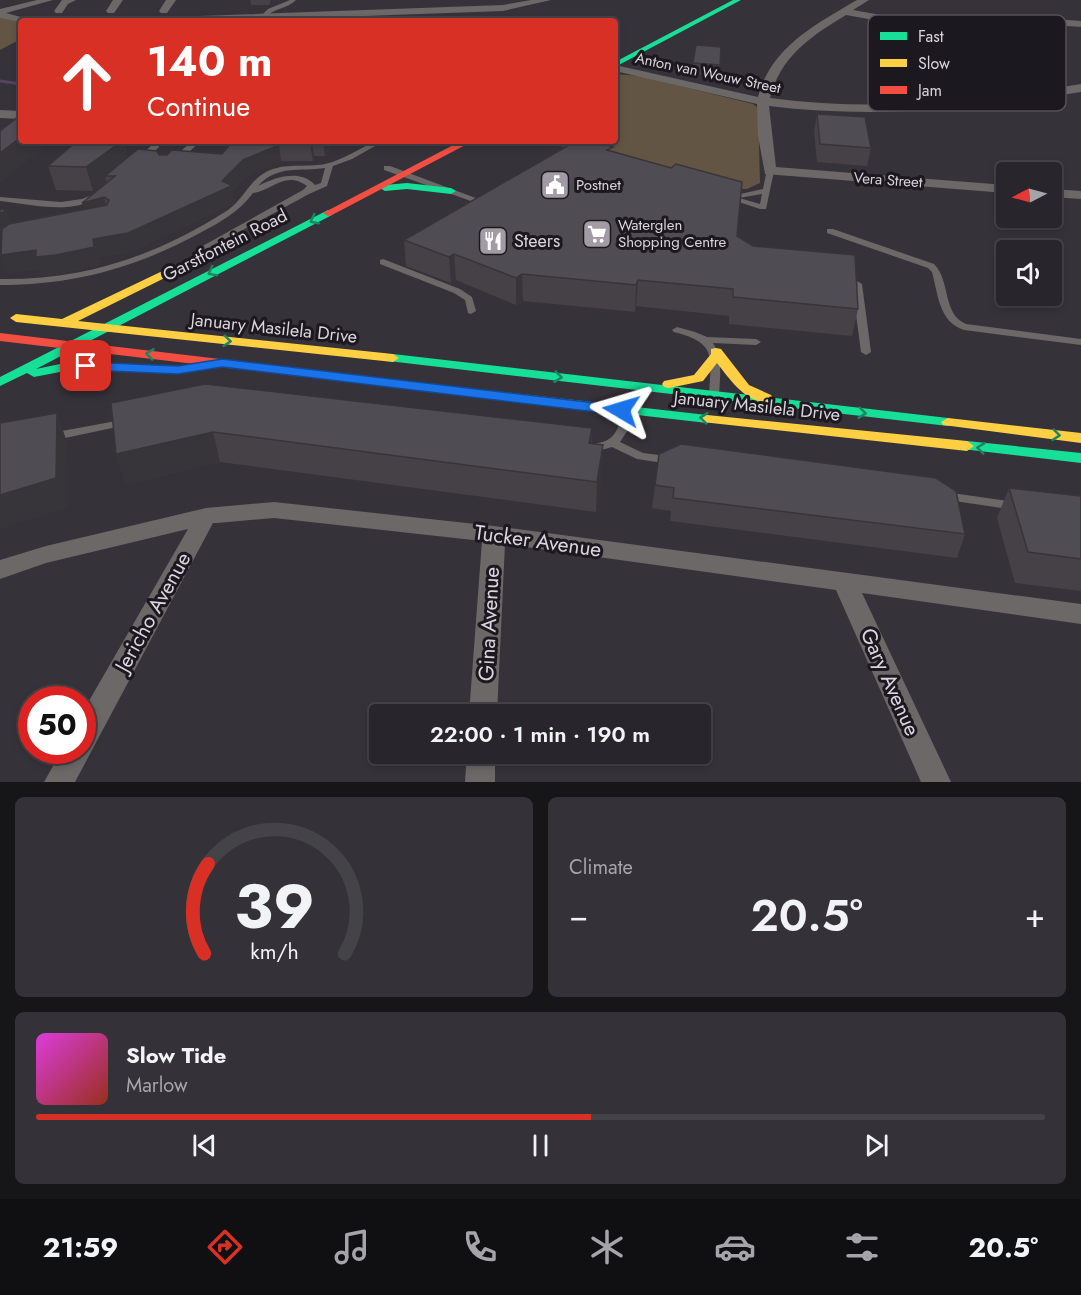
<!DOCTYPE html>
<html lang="en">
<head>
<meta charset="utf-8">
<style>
	:root { --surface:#28262c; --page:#343238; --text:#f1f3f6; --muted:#a5a5a9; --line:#444348; --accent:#d93025 }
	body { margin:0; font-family:Jost,sans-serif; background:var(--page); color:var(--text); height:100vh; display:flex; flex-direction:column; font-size:22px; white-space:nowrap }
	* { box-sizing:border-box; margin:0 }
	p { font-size:20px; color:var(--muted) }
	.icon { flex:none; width:33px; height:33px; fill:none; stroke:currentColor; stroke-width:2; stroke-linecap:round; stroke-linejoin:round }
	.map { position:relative; height:782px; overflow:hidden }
	.drawer { display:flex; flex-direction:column; gap:15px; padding:15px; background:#161518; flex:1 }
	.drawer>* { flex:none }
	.guide { position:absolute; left:18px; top:18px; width:600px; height:126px; border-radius:6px; box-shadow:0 3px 9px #0003,0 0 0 2px var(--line); background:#d93025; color:#fff; overflow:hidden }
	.needle { width:39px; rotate:264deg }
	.fabs { position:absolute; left:996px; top:162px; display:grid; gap:12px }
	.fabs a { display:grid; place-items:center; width:66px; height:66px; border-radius:6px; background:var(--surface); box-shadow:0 3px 9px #0003,0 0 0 2px var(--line); font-size:30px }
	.speed { position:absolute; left:18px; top:686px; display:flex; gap:12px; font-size:30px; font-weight:700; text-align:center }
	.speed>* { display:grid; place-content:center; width:78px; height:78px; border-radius:50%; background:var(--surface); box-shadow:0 3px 9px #0003,0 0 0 2px var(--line); line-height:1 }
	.speed .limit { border:9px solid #d22; background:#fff; color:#111 }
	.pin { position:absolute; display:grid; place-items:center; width:51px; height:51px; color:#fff; margin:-26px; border-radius:12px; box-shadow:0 3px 9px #0006 }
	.me { position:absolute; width:66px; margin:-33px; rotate:277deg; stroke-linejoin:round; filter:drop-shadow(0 0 4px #0008) }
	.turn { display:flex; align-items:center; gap:21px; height:126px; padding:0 30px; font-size:27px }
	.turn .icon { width:78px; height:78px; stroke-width:2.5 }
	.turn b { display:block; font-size:42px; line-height:51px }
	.big { font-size:45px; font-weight:600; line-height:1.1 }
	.drawer .card { flex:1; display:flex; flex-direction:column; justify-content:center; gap:9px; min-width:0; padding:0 21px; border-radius:9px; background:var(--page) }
	.drawer .dial { align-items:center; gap:0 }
	.dial svg { height:156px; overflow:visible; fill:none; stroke:var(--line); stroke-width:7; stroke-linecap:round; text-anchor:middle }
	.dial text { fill:var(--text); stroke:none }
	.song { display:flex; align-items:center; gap:18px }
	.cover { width:72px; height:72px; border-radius:9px; background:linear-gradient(135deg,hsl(300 70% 55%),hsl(10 70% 35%)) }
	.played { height:6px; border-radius:3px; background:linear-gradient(90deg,var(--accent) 55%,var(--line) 55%) }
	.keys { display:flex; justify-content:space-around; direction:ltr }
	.heat { display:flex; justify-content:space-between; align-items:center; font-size:33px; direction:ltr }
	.drawer .tiles { flex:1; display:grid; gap:15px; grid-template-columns:1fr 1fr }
	.card:last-child { grid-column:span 2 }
	.trip { position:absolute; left:369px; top:704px; width:342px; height:60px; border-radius:6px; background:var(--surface); box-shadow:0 3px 9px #0003,0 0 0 2px var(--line); font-weight:600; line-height:60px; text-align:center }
	.tabs { display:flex; height:96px; justify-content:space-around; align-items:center; background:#100f12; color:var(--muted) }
	.tabs .icon { width:42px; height:42px }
	.tabs .on { color:var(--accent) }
	.tabs b { font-size:27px; color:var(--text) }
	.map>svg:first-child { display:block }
	.green { fill:#635543 }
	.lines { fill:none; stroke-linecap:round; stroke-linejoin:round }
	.stream { stroke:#53445f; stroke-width:3 }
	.lane { fill:#6b6867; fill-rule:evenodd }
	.street { fill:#6b6867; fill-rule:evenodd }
	.fast { fill:#16e098; fill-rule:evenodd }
	.slow { fill:#ffcf43; fill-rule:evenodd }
	.jam { fill:#f24e42; fill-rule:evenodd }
	.wall { fill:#454147 }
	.shaded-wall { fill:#38353a }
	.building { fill:#504c53; stroke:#38353a; stroke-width:1.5 }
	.oneway { stroke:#198662 }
	.route { fill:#1a73e8; stroke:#114b97; stroke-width:1.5 }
	.labels { text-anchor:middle; stroke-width:6; stroke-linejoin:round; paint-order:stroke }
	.far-street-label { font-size:15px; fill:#d9d4dd; stroke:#1c181f }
	.far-poi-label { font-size:15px; fill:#d9d4dd; stroke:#1c181f; text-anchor:start }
	.poi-label { font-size:18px; fill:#d9d4dd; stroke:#1c181f; text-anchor:start }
	.street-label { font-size:18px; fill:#d9d4dd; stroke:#1c181f }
	.near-street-label { font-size:21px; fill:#d9d4dd; stroke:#1c181f }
	.key { fill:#1c181f; stroke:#555058; stroke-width:1.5 }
	.key-label { font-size:16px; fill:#d9d4dd }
</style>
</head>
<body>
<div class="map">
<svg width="1081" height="782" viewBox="0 0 1081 782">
	<rect width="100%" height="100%" fill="#36323a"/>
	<!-- green -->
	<path class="green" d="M0 13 41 21H21V39L0 50Z
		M615 74 640 76 753 104 758 108 760 183 747 189H716L543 141H615Z"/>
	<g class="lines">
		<!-- stream -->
		<path class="stream" d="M0 81 21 84"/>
		<!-- lane -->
		<path class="lane" d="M290 0H296C287 9 274 8 266 17L261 16 268 9Z
			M607 18 609 21H594Z
			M150 141H158L159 147 143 162H137V158L151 146Z
			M193 141H201L178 162H172V158Z
			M375 141H384L352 159 333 166 327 186 309 194 206 250H200L199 248 303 190 307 186C285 170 272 191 253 193 239 212 219 223 198 234 135 268 73 285 0 285V279C86 280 156 256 228 210 243 200 250 180 266 172 285 162 306 168 325 164 343 160 359 149 375 141ZM325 168 321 183 315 185C300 169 276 177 258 186 278 164 300 172 325 168Z
			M384 166H390L489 203 488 205H482L384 170Z
			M767 169 774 171 766 209H760L724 197 728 195 731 196 763 189ZM762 194 760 204 739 198Z
			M95 194 99 196C73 216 30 204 0 201V197L61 202 82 199Z
			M827 229H833L934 264C951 281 942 314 966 324L1081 339V345L964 330C939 322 938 294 932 272L928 268 827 233Z
			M383 259 460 289 472 297 476 311 471 314 468 313 465 300 454 293 380 264V260Z
			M857 281 862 284 871 352 866 355 861 352 852 284Z
			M677 327 695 332 707 337 756 339 761 342 756 345 713 343C723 359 720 377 719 395L714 398 709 395C711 356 717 343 674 332L672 330Z
			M630 408 635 411 630 427 620 442 643 453 674 457 676 460 674 463 670 464 637 459 612 447 598 451H585L583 448 585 445C593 443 602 444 609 439 621 432 619 412 630 408Z
			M127 419 131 420 132 422 131 424 51 441 45 437 51 433Z
			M945 492 1015 502 1019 503 1021 506 1019 509 1015 510 941 499 939 496 941 493Z"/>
		<!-- street -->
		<path class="street" d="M37 0H53L6 13 35 21 21 22 0 18V9Z
			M62 0H76L68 4 62 13H56L54 11Z
			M113 0H123L114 13H108L106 11Z
			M166 0H176L167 13H161L159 11Z
			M531 0H551L503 11 226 21H138L143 18 503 5Z
			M857 0H869L853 10 947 27 987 25 1027 17 1081 21V27L1027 23 987 31 947 33 846 15C811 36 780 57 770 98 875 112 977 102 1081 84V92C977 109 874 119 769 106L776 167 1006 185V193L765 174 758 136 757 104 615 71V65L758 97C771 47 816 24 857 0Z
			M0 110 21 111V119L0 118Z
			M1052 189 1081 191V199L1052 197Z
			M274 502 494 526 1081 604V624L862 593 951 782H921L836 590 505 544 497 714H469L482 541 274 518 217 523H213L75 782H44L62 750H82V713L188 529 46 563 0 579V560L46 546 206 508Z
			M467 753H495V782H465Z"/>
		<!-- fast -->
		<path class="fast" d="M733 0H741L615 67V62Z
			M407 183 451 188 456 191 451 194 407 189 385 191 380 188 385 185Z
			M328 210 333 213 332 215 36 369 65 363H122L129 367 127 370 65 371 34 377 27 373 0 386V377Z
			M393 354 948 418 955 422 948 426 388 361 387 358 388 355Z
			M415 382 707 415 714 419 707 423 410 389 408 386Z
			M967 441 1081 453V463L962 449 960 446Z"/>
		<!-- slow -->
		<path class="slow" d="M219 244 224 247 223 249 78 321 393 354 399 358 393 362 16 322 10 318 16 314 62 319Z
			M716 348 721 349 749 385 771 395 773 398 771 401C748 407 729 378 717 363L703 381 669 388 664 387 662 384 664 381 694 375 711 354V349Z
			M707 415 967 441 974 446 967 451 702 422 700 419Z
			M948 418 1081 433V443L943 425 941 422Z"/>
		<!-- jam -->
		<path class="jam" d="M461 141H473L332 215 328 216 323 213Z
			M0 333 415 382 422 386 415 390 0 341Z"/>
	</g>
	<!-- wall -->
	<path class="wall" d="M250 0H271L269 5H251Z
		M721 47 719 75 692 74 693 63Z
		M817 114 871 148 867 166 817 162 814 131Z
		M77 141H123L126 152 125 153 126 159 159 155 222 154 233 141H346L344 144H332L325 156H314L313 161H281L246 177 232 191 234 202 232 204 133 251 98 257 99 265 61 273 42 275 39 268 7 273 1 255V238L0 240V209L11 223 84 209 107 182 106 181 93 191 56 190 48 166Z
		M613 152 737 236 858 309 852 336 729 324V316L636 306 635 312 523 301 516 305 456 280 451 283 406 266 404 240Z
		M111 403 592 428V444L602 475 596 512 220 462 126 484 116 454Z
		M659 454 965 534 957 558 670 521 671 511 652 508Z
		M1009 488 1081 496V591L1015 583 997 518Z"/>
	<!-- shaded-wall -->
	<path class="shaded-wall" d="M21 137V141H51L0 184V153Z
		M108 141H123L128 164 105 176 106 181 93 191 86 167Z
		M312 141 314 156 313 161 310 145Z
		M323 141H332V144L325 156Z
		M279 145 281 161 246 177 232 191 234 202 232 204 133 251 98 257 99 265 61 273 42 275 39 268 7 273 1 255 93 239 222 181 243 160Z
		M104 197 109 214 87 220 82 203Z
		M6 210 13 229 0 240V214Z
		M454 254 456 280 451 283 449 257Z
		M522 274 523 301 516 305V278Z
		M638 280 636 306 635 312 636 285Z
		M57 413 67 442 68 508 0 529V495Z
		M592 428 591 458 589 443Z
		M213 432 220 462 126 484 116 454Z
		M603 445 602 475 596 512 597 482Z"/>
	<!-- building -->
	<path class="building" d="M696 45 721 47 720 65 693 63Z
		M817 114 865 117 871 148 820 144Z
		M18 117H21V137L0 153V131Z
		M77 141H122L86 167 48 166Z
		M233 141H312L310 145H279L243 160 222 181 231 185 229 187 128 233 93 239 94 247 56 255 36 257V250L1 255 2 229 9 224 107 205 109 200 104 197 82 203 115 176H105L138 149 157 151 159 155H167L172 150 222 154Z
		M576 141H594L613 147 607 150 671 168 676 164 742 182 737 236 753 246 855 255 858 309 733 297V289L638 280 636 285 522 274 516 278 454 254 449 257 404 240Z
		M0 209 6 210 0 214Z
		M205 384 592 428 589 443 603 445 597 482 213 432 116 454 111 403Z
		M57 413 56 478 0 495V423Z
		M681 444 936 478 956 491 965 534 673 498 674 488 655 485 659 454Z
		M1009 488 1081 496V559L1028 552Z"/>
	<!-- one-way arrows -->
	<defs><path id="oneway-chevron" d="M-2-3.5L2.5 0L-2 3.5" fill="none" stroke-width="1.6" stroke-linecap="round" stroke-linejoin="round" transform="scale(1.5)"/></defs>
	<g class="oneway">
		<use href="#oneway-chevron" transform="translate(314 220) rotate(153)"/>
		<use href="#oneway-chevron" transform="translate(212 272) rotate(153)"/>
		<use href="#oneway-chevron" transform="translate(227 341) rotate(6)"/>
		<use href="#oneway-chevron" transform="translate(150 354) rotate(-173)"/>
		<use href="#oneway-chevron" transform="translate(558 377) rotate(7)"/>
		<use href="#oneway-chevron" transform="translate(862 413) rotate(6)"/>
		<use href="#oneway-chevron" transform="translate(704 418) rotate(-174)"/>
		<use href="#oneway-chevron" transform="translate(1056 435) rotate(6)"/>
		<use href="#oneway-chevron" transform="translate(981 448) rotate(-173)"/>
	</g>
	<!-- route -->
	<path class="route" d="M222 359 621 406 628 410 621 415 222 367 178 374 86 370 80 366 86 362 178 366Z"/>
	<!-- icons -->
	<defs>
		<g id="civic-square" transform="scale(1.5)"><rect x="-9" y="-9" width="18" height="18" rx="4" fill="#a09ba4" stroke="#1c181f"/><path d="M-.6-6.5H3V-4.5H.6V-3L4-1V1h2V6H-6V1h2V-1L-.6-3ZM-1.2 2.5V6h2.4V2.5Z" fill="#fff"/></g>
		<g id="supermarket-square" transform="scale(1.5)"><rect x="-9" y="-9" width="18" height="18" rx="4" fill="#a09ba4" stroke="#1c181f"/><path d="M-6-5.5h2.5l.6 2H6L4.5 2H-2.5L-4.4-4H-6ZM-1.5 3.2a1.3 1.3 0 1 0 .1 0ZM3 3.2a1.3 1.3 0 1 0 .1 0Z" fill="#fff"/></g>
		<g id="restaurant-square" transform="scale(1.5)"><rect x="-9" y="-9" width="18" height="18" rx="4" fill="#a09ba4" stroke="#1c181f"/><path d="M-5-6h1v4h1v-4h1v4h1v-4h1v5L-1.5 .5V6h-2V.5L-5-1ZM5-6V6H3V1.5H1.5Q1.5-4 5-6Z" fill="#fff"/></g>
	</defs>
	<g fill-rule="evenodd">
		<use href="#civic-square" x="555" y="185"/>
		<use href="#supermarket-square" x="597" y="234"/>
		<use href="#restaurant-square" x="493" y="241"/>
	</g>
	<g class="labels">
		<!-- far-street labels -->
		<g class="far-street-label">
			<text transform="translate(708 73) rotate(12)" y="5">Anton van Wouw Street</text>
			<text transform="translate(888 180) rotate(4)" y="5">Vera Street</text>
		</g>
		<!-- far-poi labels -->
		<g class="far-poi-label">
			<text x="576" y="190">Postnet</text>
			<text x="618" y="230">Waterglen<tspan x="618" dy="17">Shopping Centre</tspan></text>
		</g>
		<!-- poi labels -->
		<g class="poi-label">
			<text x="514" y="247">Steers</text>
		</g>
		<!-- street labels -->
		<g class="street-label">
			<text transform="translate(225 245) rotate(-27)" y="6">Garstfontein Road</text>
			<text transform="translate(274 328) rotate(6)" y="6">January Masilela Drive</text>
			<text transform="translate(757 406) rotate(6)" y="6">January Masilela Drive</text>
		</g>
		<!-- near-street labels -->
		<g class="near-street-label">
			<text transform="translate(538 541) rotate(8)" y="7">Tucker Avenue</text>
			<text transform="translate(153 612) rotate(-61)" y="7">Jericho Avenue</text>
			<text transform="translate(489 624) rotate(-87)" y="7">Gina Avenue</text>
			<text transform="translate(890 682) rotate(66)" y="7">Gary Avenue</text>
		</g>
	</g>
	<!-- legend -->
	<rect x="868" y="15" width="198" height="96" rx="9" class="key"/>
	<rect x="880" y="32" width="27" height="8" fill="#16e098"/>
	<rect x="880" y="59" width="27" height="8" fill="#ffcf43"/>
	<rect x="880" y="86" width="27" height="8" fill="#f24e42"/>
	<g class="key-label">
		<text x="918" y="42">Fast</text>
		<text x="918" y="69">Slow</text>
		<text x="918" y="96">Jam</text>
	</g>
</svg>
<div class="fabs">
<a><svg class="needle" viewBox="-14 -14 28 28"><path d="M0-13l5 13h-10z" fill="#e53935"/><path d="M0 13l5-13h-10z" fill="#a5a5a9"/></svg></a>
<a><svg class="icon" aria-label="sound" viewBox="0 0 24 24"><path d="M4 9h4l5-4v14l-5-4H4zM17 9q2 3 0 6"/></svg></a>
</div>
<div class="speed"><div class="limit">50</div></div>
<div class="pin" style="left:86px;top:366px;background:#d93025"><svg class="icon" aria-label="arrive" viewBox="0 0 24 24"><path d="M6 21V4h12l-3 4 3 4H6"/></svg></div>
<svg class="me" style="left:621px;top:410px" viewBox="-20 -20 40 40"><path d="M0-17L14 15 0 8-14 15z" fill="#1a73e8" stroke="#fff" stroke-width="4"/></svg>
<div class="trip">22:00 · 1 min · 190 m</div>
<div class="guide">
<div class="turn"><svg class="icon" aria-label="ahead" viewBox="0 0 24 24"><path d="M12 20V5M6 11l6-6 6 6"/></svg><div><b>140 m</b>Continue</div></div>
</div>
</div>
<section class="drawer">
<div class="tiles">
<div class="card dial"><svg viewBox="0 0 100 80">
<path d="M14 69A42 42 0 1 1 86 69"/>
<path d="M14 69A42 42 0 0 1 16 23" stroke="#d93025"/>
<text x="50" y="56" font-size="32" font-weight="700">39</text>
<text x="50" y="72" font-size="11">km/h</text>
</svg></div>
<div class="card"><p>Climate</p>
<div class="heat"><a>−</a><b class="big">20.5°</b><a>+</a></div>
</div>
<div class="card">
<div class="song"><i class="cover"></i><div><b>Slow Tide</b><p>Marlow</p></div></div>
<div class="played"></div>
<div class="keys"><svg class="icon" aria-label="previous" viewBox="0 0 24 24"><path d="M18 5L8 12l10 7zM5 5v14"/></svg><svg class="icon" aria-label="pause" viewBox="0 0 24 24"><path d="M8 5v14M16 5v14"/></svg><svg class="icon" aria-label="next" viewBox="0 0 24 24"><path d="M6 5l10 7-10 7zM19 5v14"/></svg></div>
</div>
</div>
</section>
<nav class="tabs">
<b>21:59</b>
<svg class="icon on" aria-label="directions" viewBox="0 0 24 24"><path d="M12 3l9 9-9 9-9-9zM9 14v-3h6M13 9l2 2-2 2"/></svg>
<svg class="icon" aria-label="music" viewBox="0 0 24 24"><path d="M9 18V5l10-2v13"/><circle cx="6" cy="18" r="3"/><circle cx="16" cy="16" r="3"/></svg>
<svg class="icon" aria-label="phone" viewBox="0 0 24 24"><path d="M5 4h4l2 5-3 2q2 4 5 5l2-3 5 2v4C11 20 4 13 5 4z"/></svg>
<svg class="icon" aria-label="climate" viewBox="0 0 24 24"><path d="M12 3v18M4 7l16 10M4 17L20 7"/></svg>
<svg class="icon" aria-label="car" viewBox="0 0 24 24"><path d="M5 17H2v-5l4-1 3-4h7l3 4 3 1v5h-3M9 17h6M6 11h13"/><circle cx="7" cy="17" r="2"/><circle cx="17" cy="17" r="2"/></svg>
<svg class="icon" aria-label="filters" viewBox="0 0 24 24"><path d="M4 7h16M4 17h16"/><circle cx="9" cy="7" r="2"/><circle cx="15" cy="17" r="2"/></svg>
<b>20.5°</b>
</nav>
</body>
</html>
